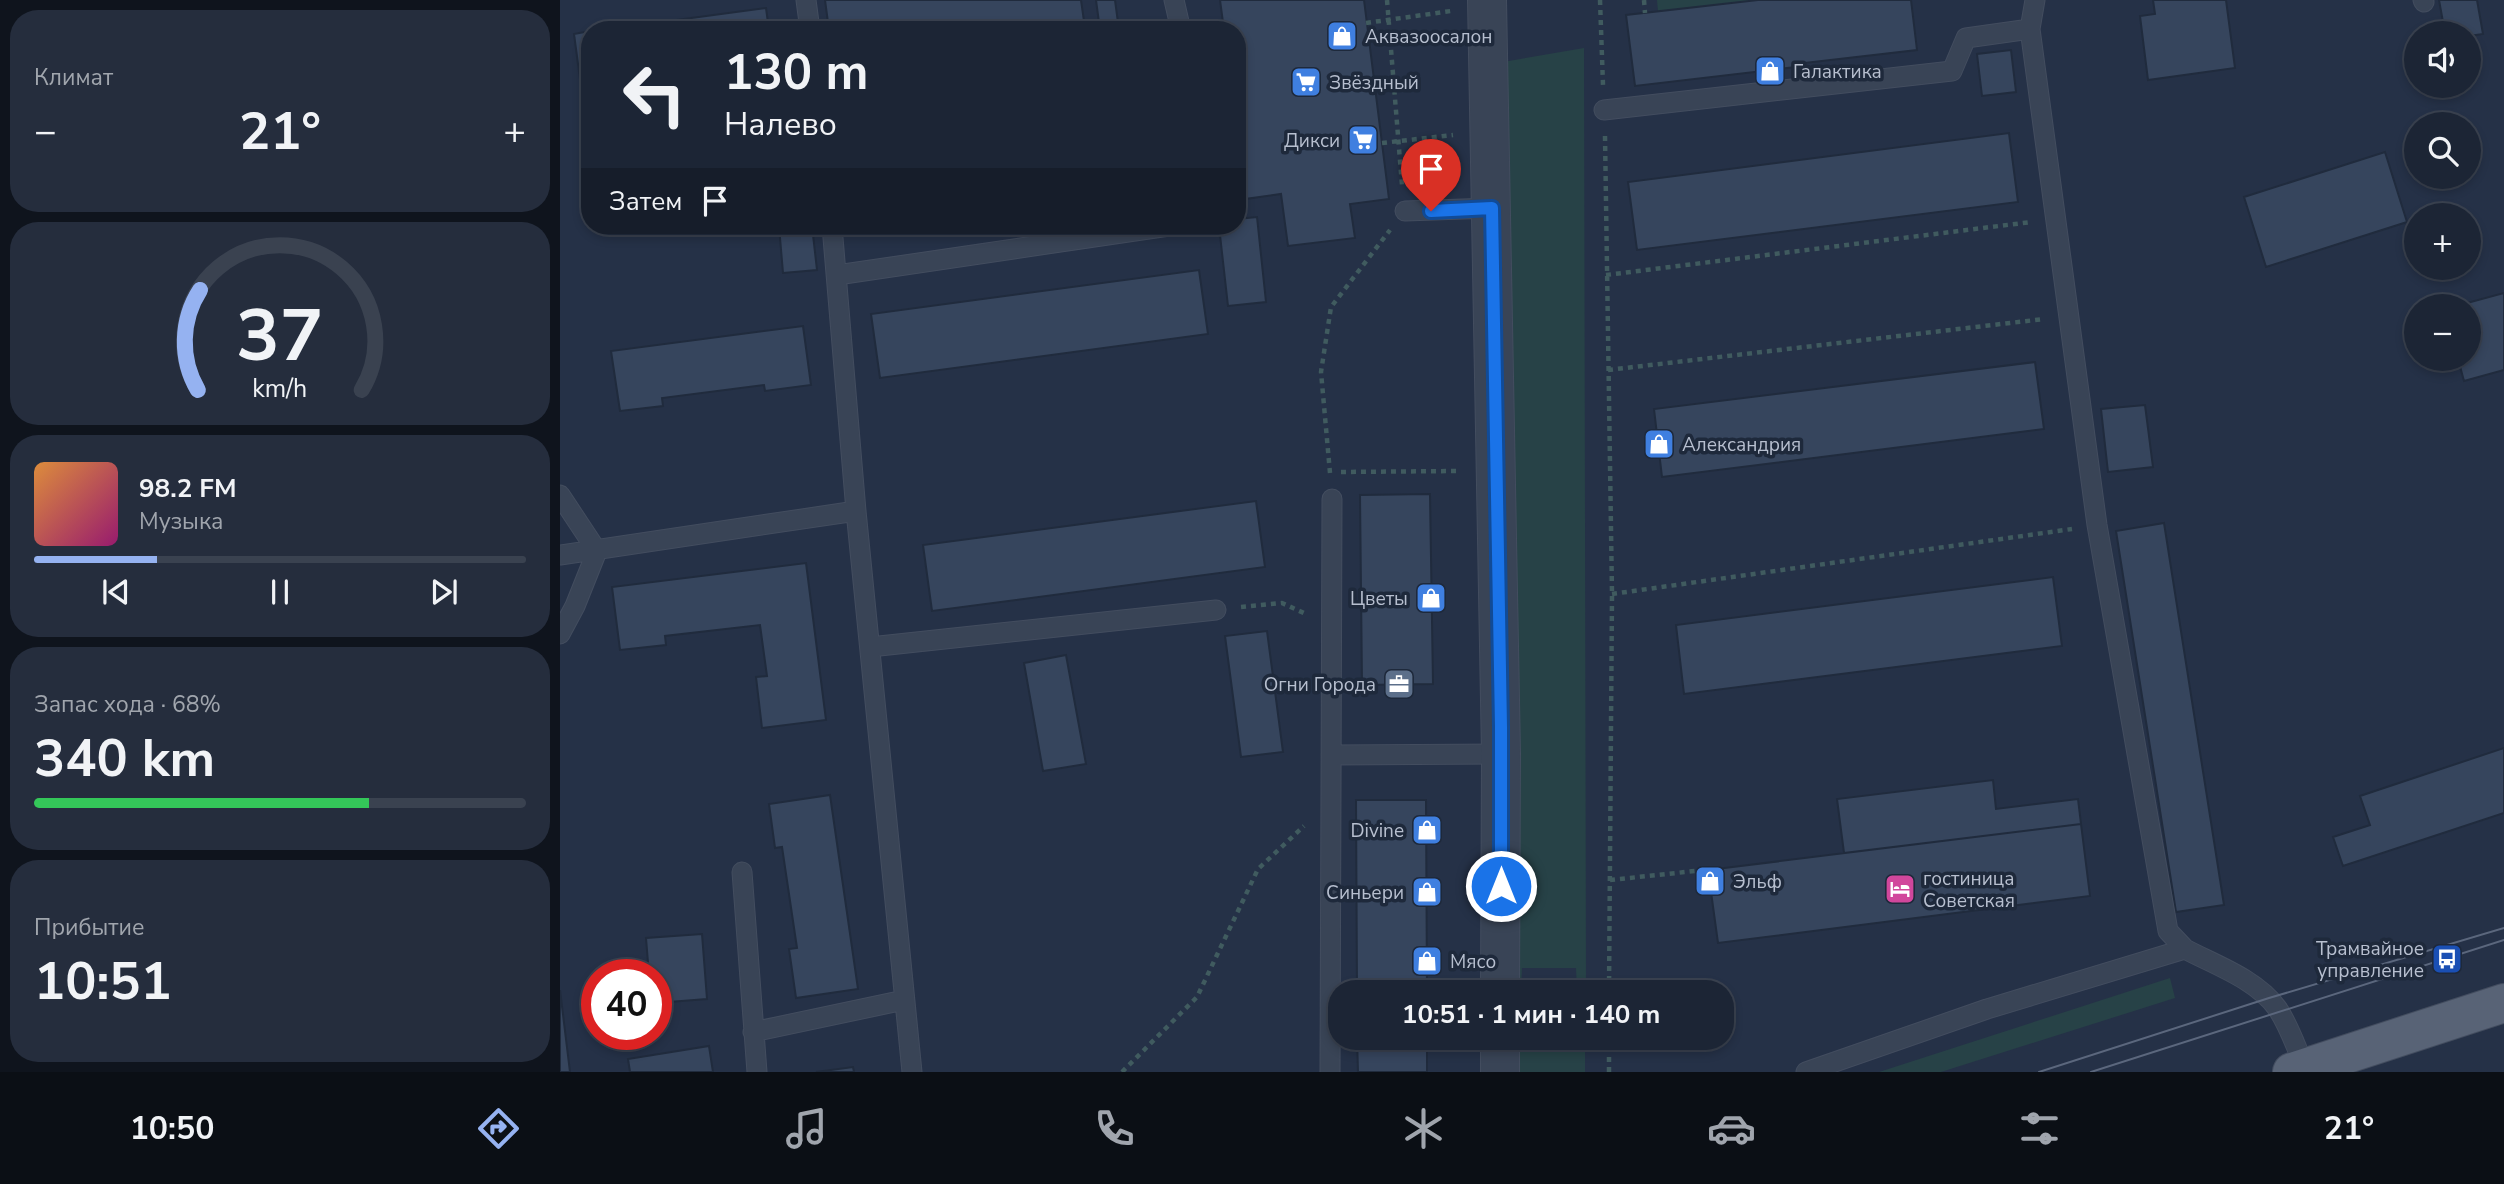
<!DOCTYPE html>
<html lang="ru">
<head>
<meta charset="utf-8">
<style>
	:root { --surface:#1c2535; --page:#252d3d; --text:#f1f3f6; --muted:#a0a5ad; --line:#3a4250; --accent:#95b2f1 }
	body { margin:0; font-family:"Nunito Sans",sans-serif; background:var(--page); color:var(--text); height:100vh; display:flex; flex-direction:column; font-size:26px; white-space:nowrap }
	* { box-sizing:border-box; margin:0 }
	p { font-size:23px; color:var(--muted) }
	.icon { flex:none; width:38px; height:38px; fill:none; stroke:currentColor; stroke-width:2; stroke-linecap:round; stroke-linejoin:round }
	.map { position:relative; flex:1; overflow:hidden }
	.panel { display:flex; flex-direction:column; gap:10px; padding:10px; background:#0f141d; width:560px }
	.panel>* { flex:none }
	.guide { position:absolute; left:21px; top:21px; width:665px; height:214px; border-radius:28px; box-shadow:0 4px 10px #0003,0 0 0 2px var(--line); background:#1c2535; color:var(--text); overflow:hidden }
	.tools { position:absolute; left:1844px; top:21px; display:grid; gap:14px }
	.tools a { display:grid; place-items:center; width:77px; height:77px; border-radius:50%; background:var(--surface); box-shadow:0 4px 10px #0003,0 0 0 2px var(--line); font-size:35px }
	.speed { position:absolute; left:21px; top:959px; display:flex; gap:14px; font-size:35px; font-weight:700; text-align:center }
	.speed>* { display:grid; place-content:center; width:91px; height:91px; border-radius:50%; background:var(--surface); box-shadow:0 4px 10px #0003,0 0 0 2px var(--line); line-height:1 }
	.speed .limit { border:10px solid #d22; background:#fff; color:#111 }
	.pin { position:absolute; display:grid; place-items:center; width:60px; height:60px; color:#fff; margin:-72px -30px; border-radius:50% 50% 50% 0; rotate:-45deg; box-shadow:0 0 7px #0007 }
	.pin .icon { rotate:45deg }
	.me { position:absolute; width:77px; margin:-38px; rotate:0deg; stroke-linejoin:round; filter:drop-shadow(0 0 5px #0008) }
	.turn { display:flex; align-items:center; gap:24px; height:147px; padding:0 28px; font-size:32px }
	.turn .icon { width:91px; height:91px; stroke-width:2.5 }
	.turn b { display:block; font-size:49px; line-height:60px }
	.then { display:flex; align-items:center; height:66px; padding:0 28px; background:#0003; gap:14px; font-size:26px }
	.big { font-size:52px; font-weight:700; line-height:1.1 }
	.panel .tile { flex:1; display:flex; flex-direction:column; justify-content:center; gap:10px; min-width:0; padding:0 24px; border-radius:28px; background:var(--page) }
	.panel .dial { align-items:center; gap:0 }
	.dial svg { height:182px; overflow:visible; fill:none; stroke:var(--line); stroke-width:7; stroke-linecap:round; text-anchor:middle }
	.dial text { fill:var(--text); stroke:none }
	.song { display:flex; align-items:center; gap:21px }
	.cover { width:84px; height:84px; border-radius:10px; background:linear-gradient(135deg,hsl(30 70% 55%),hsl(320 70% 35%)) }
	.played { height:7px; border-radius:4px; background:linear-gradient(90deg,var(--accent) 25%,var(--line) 25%) }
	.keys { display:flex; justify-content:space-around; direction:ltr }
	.heat { display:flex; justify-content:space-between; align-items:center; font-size:38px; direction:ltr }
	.charge { height:10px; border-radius:5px; background:linear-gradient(90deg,#34c759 68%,var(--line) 0) }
	.trip { position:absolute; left:768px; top:980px; width:406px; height:70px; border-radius:28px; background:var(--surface); box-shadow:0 4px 10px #0003,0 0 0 2px var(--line); font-weight:700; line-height:70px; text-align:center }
	.menu { display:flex; height:112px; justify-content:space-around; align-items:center; background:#0b0f15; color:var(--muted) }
	.menu .icon { width:49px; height:49px }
	.menu .on { color:var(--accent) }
	.menu b { font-size:32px; color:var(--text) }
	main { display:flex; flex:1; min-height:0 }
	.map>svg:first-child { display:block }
	.green { fill:#274247 }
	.building { fill:#36455d; stroke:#202b3d; stroke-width:2 }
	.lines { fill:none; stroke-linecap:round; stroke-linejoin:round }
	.service-casing { stroke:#434d5f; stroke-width:21 }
	.tertiary-casing { stroke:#434d5f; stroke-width:40 }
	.primary-casing { stroke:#434d5f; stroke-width:40 }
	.path { stroke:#405b5f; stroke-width:4.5; stroke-dasharray:5 5; stroke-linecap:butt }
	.service { stroke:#394456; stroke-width:19 }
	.tertiary { stroke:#394456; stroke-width:38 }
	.primary { stroke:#586376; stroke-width:38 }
	.tram { stroke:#5b677d; stroke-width:2 }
	.route-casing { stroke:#114b97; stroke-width:18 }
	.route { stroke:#1a73e8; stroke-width:12 }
	.labels { text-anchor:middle; stroke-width:7; stroke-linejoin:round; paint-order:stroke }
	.poi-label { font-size:19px; fill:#b7bfcf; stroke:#1e293b; text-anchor:start }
</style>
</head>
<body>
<main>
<section class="panel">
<div class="tile"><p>Климат</p>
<div class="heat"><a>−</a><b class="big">21°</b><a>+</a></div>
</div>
<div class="tile dial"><svg viewBox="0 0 100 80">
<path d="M14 69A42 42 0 1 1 86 69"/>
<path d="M14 69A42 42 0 0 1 15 25" stroke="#95b2f1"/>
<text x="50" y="56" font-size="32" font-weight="700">37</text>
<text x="50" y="72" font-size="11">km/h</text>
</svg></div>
<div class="tile">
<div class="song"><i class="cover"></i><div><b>98.2 FM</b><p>Музыка</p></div></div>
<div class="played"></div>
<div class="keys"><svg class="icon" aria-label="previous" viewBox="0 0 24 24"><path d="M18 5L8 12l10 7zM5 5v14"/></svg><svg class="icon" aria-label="pause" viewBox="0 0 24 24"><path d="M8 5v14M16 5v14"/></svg><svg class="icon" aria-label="next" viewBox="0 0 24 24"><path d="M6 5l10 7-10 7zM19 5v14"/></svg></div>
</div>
<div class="tile"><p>Запас хода · 68%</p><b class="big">340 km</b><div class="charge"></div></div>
<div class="tile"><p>Прибытие</p><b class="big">10:51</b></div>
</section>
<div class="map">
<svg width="1944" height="1072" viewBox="0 0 1944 1072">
	<rect width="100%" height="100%" fill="#253147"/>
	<!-- green -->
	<path class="green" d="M1097 0H1198L1098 11Z
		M1024 48 1026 991H1017L1016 968H962L961 990H950L943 62Z
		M1610 978 1615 998 1381 1072H1319Z
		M958 1038H1025V1072H958Z"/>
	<!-- building -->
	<path class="building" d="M265 0H521L525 28 269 30Z
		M536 0H555L559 30H540Z
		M660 0H804L829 199 790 204 795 238 728 246 721 194 685 199 677 134V30H664Z
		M1198 0H1351L1357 50 1235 64 1236 67 1075 86 1066 15Z
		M1593 0H1666L1675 68 1588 80 1580 16 1595 14Z
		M1879 0H1917L1923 34 1909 36V33H1885Z
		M206 8 209 30H42Z
		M30 31V93L22 94 14 34Z
		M1451 50 1456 92 1422 96 1417 54Z
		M1449 133 1458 202 1077 250 1068 182Z
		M1825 152 1847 222 1706 267 1684 197Z
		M697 217 706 302 668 306 659 226H677V219Z
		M219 226H252L257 270 223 273Z
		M639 270 648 334 320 378 311 314Z
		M1944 293V370L1904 381 1898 359H1909V306H1896Z
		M243 326 251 385 205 391 204 385 102 398 103 406 60 411 51 351Z
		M1475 362 1484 429 1102 477 1094 409Z
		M1585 405 1593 467 1548 472 1541 409Z
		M870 494 873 684 802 685 800 495Z
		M696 501 705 567 372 611 363 545Z
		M1604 523 1664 905 1616 912 1556 531Z
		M246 563 266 720 202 728 196 677 207 676 200 625 105 636 106 645 60 650 52 587Z
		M1493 577 1502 646 1124 694 1116 625Z
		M707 631 723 752 681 757 665 636Z
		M506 655 526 764 483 771 464 663Z
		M1944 748V813L1783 866 1773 837 1810 825 1800 796Z
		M1433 780 1436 809 1518 799 1521 824 1284 853 1277 799Z
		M270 795 298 989 236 998 229 949 237 948 222 847 215 848 209 804Z
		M796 800H866L867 992H797Z
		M1521 824 1530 896 1158 943 1148 870Z
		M142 934 147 999 96 1003V975H89L86 938Z
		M0 990 10 1072H0Z
		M797 1038H867V1072H798Z
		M149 1046 153 1072H70L68 1059Z
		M293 1067 294 1072H256Z"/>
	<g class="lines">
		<!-- service casing -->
		<g class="service-casing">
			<path id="service" d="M246 0 250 30
				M614 0 620 26
				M1475 0 1470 29 1537 525 1608 931 1625 949
				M1863 0 1864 2
				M1044 110 1392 71 1406 38 1470 29
				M845 211 932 208
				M272 226 296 511 352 1072
				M277 275 609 226
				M0 495 37 551 15 606 0 634
				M0 555 296 511
				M310 647 656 610
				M771 755 941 754
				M182 872 197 1072
				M193 1032 344 1000
				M770 1072 772 499
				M1246 1072 1427 1009 1625 949C1655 965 1696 979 1717 1008 1729 1025 1736 1048 1745 1067"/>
		</g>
		<!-- tertiary casing -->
		<g class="tertiary-casing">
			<path id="tertiary" d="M927 0 941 754 940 992
				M940 1072V1038"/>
		</g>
		<!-- primary casing -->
		<g class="primary-casing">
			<path id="primary" d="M1732 1072 1944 1003"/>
		</g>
		<!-- path -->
		<path class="path" d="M827 0 842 185
			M1040 0 1043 85
			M1084 0 1085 13
			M806 23 891 11
			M1045 136 1052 594 1049 992
			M822 143 893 135
			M1046 275 1471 222
			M1048 370 1484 319
			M781 472 898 471
			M770 473 761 372 771 307 830 230
			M1052 594 1512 529
			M681 607 722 603 746 614
			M1050 880 1135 871 1150 881
			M562 1072 637 997 698 869 744 826
			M1049 1072V1038"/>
		<!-- service -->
		<use href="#service" class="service"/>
		<!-- tertiary -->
		<use href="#tertiary" class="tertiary"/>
		<!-- primary -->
		<use href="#primary" class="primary"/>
		<!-- tram -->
		<path class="tram" d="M1479 1072 1709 998 1944 928
			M1531 1072 1944 940"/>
	</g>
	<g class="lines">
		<!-- route casing -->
		<g class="route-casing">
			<path id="route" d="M871 211 932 208 941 727V886"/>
		</g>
		<!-- route -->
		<use href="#route" class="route"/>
	</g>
	<!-- icons -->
	<defs>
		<g id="shop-square" transform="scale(1.575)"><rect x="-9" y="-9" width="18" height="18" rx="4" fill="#3f7fe0" stroke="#1e293b"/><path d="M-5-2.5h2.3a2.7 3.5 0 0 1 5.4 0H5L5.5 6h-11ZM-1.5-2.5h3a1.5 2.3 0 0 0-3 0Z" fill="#fff"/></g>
		<g id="supermarket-square" transform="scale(1.575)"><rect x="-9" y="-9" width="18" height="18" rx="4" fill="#3f7fe0" stroke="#1e293b"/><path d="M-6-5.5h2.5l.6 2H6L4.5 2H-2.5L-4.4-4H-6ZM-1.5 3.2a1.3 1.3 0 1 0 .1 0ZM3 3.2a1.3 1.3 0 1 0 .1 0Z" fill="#fff"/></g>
		<g id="office-square" transform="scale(1.575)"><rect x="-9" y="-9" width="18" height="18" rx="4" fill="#5c6f8a" stroke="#1e293b"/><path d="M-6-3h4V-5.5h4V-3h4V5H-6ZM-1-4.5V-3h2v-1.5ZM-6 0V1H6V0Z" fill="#fff"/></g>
		<g id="hotel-square" transform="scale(1.575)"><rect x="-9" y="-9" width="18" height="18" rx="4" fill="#d1479c" stroke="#1e293b"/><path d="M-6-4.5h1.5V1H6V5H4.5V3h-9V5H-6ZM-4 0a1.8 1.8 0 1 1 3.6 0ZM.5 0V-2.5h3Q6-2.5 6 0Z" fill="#fff"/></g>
		<g id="bus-square" transform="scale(1.575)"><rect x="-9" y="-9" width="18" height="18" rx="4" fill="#1a4fb4" stroke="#1e293b"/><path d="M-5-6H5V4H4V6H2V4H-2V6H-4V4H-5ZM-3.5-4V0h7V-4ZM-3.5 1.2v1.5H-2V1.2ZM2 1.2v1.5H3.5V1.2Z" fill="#fff"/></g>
	</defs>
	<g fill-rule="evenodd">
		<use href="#shop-square" x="782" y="36"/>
		<use href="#shop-square" x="1210" y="71"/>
		<use href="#supermarket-square" x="746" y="82"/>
		<use href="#supermarket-square" x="803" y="140"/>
		<use href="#shop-square" x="1099" y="444"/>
		<use href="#shop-square" x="871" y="598"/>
		<use href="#office-square" x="839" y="684"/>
		<use href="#shop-square" x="867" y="830"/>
		<use href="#shop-square" x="1150" y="881"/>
		<use href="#hotel-square" x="1340" y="889"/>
		<use href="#shop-square" x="867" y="892"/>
		<use href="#bus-square" x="1887" y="959"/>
		<use href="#shop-square" x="867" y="961"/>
	</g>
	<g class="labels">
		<!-- poi labels -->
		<g class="poi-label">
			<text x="805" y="43">Аквазоосалон</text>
			<text x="1233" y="78">Галактика</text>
			<text x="769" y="89">Звёздный</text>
			<text x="780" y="147" text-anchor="end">Дикси</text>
			<text x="1122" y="451">Александрия</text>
			<text x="848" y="605" text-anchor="end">Цветы</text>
			<text x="816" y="691" text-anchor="end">Огни Города</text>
			<text x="844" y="837" text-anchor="end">Divine</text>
			<text x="1363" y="885">гостиница<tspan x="1363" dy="22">Советская</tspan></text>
			<text x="1173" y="888">Эльф</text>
			<text x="844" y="899" text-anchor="end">Синьери</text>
			<text x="1864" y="955" text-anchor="end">Трамвайное<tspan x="1864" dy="22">управление</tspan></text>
			<text x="890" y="968">Мясо</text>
		</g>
	</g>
</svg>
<div class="tools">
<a><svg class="icon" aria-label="sound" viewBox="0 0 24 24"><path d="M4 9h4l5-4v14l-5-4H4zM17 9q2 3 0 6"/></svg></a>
<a><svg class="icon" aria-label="search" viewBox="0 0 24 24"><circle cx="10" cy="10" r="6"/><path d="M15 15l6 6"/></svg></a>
<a>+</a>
<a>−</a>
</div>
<div class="speed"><div class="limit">40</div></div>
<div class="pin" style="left:871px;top:211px;background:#d93025"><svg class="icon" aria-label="arrive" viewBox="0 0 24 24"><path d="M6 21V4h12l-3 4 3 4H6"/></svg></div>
<svg class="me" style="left:941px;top:886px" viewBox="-20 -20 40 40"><circle r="17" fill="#1a73e8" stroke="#fff" stroke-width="3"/><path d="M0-11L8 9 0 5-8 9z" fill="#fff"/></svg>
<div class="trip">10:51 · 1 мин · 140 m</div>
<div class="guide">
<div class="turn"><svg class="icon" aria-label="left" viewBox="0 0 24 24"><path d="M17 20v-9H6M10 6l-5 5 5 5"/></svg><div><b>130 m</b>Налево</div></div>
<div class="then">Затем<svg class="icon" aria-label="arrive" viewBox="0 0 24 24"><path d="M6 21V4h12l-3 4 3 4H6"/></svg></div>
</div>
</div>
</main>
<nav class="menu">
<b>10:50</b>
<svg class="icon on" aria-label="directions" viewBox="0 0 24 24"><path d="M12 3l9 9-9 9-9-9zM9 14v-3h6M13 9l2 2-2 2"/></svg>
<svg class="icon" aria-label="music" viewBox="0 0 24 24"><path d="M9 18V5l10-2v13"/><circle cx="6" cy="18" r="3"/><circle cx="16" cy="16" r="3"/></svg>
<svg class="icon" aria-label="phone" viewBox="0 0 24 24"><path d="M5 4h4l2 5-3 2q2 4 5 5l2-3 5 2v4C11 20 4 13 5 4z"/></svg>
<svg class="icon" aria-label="climate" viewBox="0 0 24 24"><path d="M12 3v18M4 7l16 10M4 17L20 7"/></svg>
<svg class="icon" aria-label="car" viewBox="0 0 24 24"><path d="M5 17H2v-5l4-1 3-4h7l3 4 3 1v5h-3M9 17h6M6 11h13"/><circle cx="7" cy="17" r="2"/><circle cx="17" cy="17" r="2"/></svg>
<svg class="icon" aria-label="filters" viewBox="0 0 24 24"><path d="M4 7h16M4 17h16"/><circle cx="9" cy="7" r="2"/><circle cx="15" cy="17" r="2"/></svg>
<b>21°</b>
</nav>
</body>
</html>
